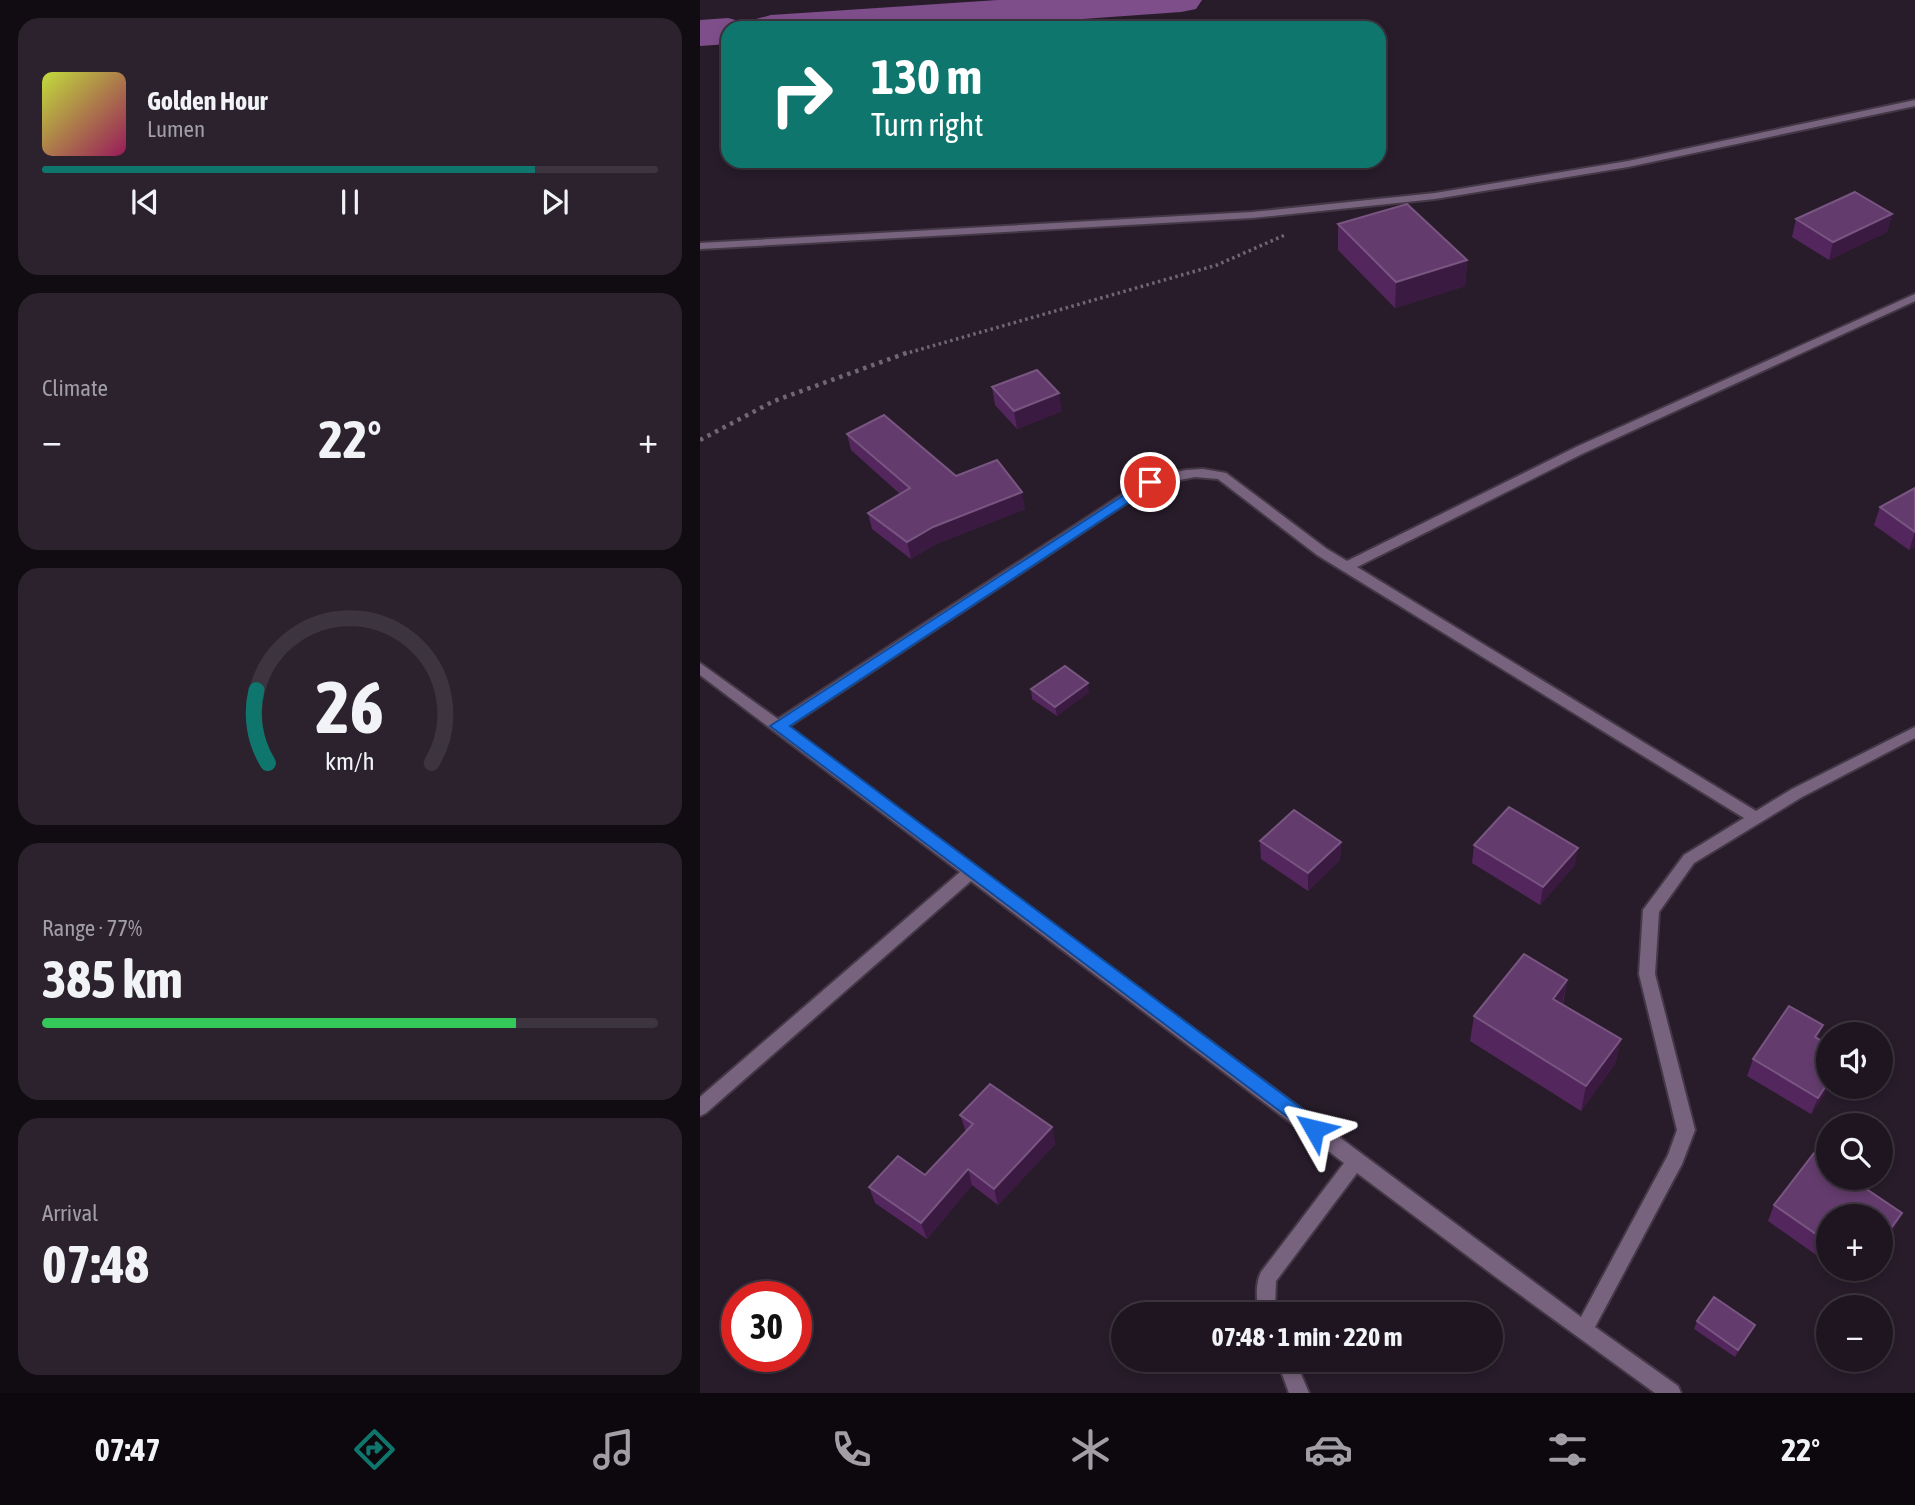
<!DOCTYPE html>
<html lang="en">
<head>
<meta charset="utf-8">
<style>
	:root { --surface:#1e1520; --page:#2b222d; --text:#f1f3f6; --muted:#a19fa5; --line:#3c343e; --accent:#0f766e }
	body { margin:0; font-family:"Asap Condensed",sans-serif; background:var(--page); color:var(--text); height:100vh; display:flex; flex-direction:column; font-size:26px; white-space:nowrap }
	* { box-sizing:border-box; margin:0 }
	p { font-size:23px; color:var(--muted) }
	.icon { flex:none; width:38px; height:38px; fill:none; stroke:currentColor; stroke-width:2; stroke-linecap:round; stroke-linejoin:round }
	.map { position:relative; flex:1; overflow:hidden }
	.drawer { display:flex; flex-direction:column; gap:18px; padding:18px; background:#100c12; width:700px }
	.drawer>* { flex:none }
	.top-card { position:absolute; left:21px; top:21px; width:665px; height:147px; border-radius:21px; box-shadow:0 4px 10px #0003,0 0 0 2px var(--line); background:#0f766e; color:#fff; overflow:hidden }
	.controls { position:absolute; left:1116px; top:1022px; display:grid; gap:14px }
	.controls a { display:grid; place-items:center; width:77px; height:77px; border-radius:50%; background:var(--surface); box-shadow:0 4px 10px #0003,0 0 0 2px var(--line); font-size:35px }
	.speed { position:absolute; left:21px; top:1281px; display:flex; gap:14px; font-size:35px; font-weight:700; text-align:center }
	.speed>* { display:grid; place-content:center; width:91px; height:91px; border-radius:50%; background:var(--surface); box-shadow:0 4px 10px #0003,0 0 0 2px var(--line); line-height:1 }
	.speed .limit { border:10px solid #d22; background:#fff; color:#111 }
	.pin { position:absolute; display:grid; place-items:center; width:60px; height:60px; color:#fff; margin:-30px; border:4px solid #fff; border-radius:50%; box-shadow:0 2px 7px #0007 }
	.me { position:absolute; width:77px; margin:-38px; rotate:307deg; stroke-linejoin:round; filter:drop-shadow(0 0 5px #0008) }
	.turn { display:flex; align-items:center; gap:24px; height:147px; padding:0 35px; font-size:32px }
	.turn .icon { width:91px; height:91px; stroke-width:2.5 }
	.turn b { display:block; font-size:49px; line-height:60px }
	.big { font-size:52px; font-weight:700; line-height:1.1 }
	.drawer .widget { flex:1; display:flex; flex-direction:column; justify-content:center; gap:10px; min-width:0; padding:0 24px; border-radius:21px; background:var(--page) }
	.drawer .dial { align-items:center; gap:0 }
	.dial svg { height:182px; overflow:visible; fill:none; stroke:var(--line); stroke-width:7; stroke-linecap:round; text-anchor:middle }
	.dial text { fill:var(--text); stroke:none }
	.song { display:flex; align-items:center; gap:21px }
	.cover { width:84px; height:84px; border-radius:10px; background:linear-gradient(135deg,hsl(70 70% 55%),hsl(330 70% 35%)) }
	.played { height:7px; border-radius:4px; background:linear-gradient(90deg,var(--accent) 80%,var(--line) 80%) }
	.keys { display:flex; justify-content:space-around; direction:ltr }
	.heat { display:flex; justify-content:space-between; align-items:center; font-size:38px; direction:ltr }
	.charge { height:10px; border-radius:5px; background:linear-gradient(90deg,#34c759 77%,var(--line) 0) }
	.trip { position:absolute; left:411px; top:1302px; width:392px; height:70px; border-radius:35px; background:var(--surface); box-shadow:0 4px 10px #0003,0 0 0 2px var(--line); font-weight:700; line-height:70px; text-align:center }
	.menu { display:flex; height:112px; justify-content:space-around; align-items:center; background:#0c080d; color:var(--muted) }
	.menu .icon { width:49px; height:49px }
	.menu .active { color:var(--accent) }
	.menu b { font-size:32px; color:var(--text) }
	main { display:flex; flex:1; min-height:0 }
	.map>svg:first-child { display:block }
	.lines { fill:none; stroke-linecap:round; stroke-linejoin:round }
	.river { fill:#7e4e8a; fill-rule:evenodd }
	.minor-casing { stroke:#443847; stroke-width:4 }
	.path-far1 { stroke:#716673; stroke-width:3.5; stroke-dasharray:2.5 3.5; stroke-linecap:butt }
	.path { stroke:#716673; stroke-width:4.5; stroke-dasharray:3.5 5; stroke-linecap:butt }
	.minor { fill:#78637e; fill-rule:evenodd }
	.wall { fill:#53275d }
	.shaded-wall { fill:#3b1a42 }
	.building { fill:#633c6d; stroke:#795681; stroke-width:2 }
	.route { fill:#1a73e8; stroke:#114b97; stroke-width:2 }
</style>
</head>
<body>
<main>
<section class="drawer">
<div class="widget">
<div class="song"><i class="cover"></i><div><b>Golden Hour</b><p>Lumen</p></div></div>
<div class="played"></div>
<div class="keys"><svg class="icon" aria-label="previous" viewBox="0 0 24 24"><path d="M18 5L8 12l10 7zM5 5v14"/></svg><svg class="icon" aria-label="pause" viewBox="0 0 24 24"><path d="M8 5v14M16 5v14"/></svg><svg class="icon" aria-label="next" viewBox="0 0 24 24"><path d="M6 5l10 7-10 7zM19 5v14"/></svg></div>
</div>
<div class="widget"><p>Climate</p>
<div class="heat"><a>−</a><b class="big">22°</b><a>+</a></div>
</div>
<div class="widget dial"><svg viewBox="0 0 100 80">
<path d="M14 69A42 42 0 1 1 86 69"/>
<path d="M14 69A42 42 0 0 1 9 37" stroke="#0f766e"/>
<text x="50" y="56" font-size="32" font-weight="700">26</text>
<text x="50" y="72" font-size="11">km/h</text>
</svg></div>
<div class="widget"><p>Range · 77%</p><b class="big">385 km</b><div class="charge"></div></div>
<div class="widget"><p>Arrival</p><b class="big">07:48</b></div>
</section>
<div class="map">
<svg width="1215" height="1393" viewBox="0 0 1215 1393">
	<rect width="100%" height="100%" fill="#281c2b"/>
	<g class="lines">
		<!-- river -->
		<path class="river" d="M298 0H502L496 9 481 12 255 28H50L56 19 71 15Z
			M28 18 43 22 47 28H28V44L0 46V20Z"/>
		<!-- minor casing -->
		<g class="minor-casing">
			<path id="minor" d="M1215 100V106L928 167 735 199 552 218 0 249V243L552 212 735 193 928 161Z
				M1215 294V301L884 453 657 567 1056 811 1092 789 1215 727V738L1102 797 994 863 959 912 955 974 995 1130 982 1164 895 1327 978 1386 981 1393H955L797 1278 657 1173 576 1281 575 1305 578 1314H560C556 1302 555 1284 561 1272L644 1163 271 881 6 1113 0 1116V1097L260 872 0 675V663L78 719 446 479 486 470 503 469 526 473 627 549 647 561 876 447ZM495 477 518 479 617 555 1044 818 984 855 943 910 939 974 977 1130 968 1155 881 1317 88 727 454 485Z
				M577 1360H595L609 1393H589Z"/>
		</g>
		<!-- path-far1 -->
		<path class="path-far1" d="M204 354 517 265 585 235"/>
		<!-- path -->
		<path class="path" d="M0 440 74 401 209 352"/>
		<!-- minor -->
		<use href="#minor" class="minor"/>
	</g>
	<!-- wall -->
	<path class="wall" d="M1192 214 1187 232 1129 260 1092 237 1096 219Z
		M638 224 767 260 765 286 695 308 638 250Z
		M292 387 362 411 317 429 295 405Z
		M147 434 256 476 325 509 236 544 211 559 172 529 168 513 200 494 151 450Z
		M1215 488V547L1209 550 1174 525 1180 507Z
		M331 689 389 692 357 716 332 699Z
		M560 841 641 842 640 860 608 891 561 859Z
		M774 845 875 865 840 905 772 863Z
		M867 980 863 1004 921 1039 915 1064 881 1111 770 1041 774 1016Z
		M1123 1025 1117 1039 1129 1087 1111 1114 1047 1076 1053 1059Z
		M260 1115 352 1127 355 1144 298 1205 272 1185 227 1239 175 1203 169 1187 225 1175 266 1132Z
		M1074 1205 1202 1213 1194 1229 1129 1216V1264L1068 1221Z
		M1136 1269H1165L1156 1283Z
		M997 1321 1055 1325 1051 1332 1035 1357 994 1329Z"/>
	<!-- shaded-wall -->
	<path class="shaded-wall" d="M1192 214 1187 232 1129 260 1133 242Z
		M767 260 765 286 695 308 696 282Z
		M359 393 362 411 317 429 314 411Z
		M322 492 325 509 236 544 211 559 207 542 233 527Z
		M1215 532V547L1209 550Z
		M388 683 389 692 357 716 355 707Z
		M641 842 640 860 608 891V873Z
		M878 848 875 865 840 905 843 887Z
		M867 980 862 1005 853 999Z
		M1123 1025 1116 1042 1115 1037Z
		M921 1039 915 1064 881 1111 886 1086Z
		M1129 1081V1087L1111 1114 1118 1098Z
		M352 1127 355 1144 298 1205 294 1189Z
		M268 1169 272 1185 227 1239 221 1223Z
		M1202 1213 1194 1229 1181 1246V1242Z
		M1163 1269H1165L1156 1283Z
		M1055 1325 1051 1332 1035 1357 1038 1350Z"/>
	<!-- building -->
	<path class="building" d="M1155 192 1192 214 1133 242 1096 219Z
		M707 204 767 260 696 282 638 224Z
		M337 370 359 393 314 411 292 387Z
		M184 415 256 476 297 460 322 492 233 527 207 542 168 513 210 488 147 434Z
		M1215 488V532L1180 507Z
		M365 666 388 683 355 707 331 689Z
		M809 807 878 848 843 887 774 845Z
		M594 810 641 842 608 873 560 841Z
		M824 954 867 980 853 999 921 1039 886 1086 774 1016Z
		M1089 1006 1123 1025 1115 1037 1129 1045V1081L1118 1098 1053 1059Z
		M290 1084 352 1127 294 1189 268 1169 221 1223 169 1187 198 1156 225 1175 273 1124 260 1115Z
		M1114 1153 1129 1163V1178H1150L1202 1213 1181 1242V1216H1129V1243L1074 1205Z
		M1014 1297 1055 1325 1038 1350 997 1321Z"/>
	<!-- route -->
	<path class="route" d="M450 478 455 479V485L90 726 620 1122 623 1129 620 1135 614 1137 70 726Z"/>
</svg>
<div class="controls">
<a><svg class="icon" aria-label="sound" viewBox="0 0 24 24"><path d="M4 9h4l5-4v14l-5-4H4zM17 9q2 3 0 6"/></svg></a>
<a><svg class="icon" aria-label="search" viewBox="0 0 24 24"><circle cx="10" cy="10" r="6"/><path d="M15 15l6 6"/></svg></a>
<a>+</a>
<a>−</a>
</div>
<div class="speed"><div class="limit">30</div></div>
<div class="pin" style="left:450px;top:482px;background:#d93025"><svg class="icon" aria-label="arrive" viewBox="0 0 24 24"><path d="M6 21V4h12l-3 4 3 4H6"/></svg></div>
<svg class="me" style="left:614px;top:1129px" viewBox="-20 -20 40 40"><path d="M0-17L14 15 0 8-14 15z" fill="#1a73e8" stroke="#fff" stroke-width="4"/></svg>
<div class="trip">07:48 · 1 min · 220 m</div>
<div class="top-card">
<div class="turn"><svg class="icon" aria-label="right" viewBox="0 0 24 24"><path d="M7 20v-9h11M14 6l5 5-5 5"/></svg><div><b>130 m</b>Turn right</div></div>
</div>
</div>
</main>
<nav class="menu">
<b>07:47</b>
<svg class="icon active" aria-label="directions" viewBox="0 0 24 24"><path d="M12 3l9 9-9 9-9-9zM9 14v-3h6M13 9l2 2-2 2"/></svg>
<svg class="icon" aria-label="music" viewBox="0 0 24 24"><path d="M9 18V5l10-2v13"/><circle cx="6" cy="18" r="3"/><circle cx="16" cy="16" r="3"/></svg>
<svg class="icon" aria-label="phone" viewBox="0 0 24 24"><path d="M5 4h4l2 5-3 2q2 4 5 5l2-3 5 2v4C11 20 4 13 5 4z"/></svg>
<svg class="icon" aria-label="climate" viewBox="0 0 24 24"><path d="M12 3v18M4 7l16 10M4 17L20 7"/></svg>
<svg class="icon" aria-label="car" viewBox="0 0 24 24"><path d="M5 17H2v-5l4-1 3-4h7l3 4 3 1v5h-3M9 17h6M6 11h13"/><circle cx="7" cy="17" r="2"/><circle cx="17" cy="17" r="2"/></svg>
<svg class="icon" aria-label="filters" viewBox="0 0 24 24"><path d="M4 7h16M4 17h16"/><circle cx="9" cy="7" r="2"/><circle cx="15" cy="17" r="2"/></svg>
<b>22°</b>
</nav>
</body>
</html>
